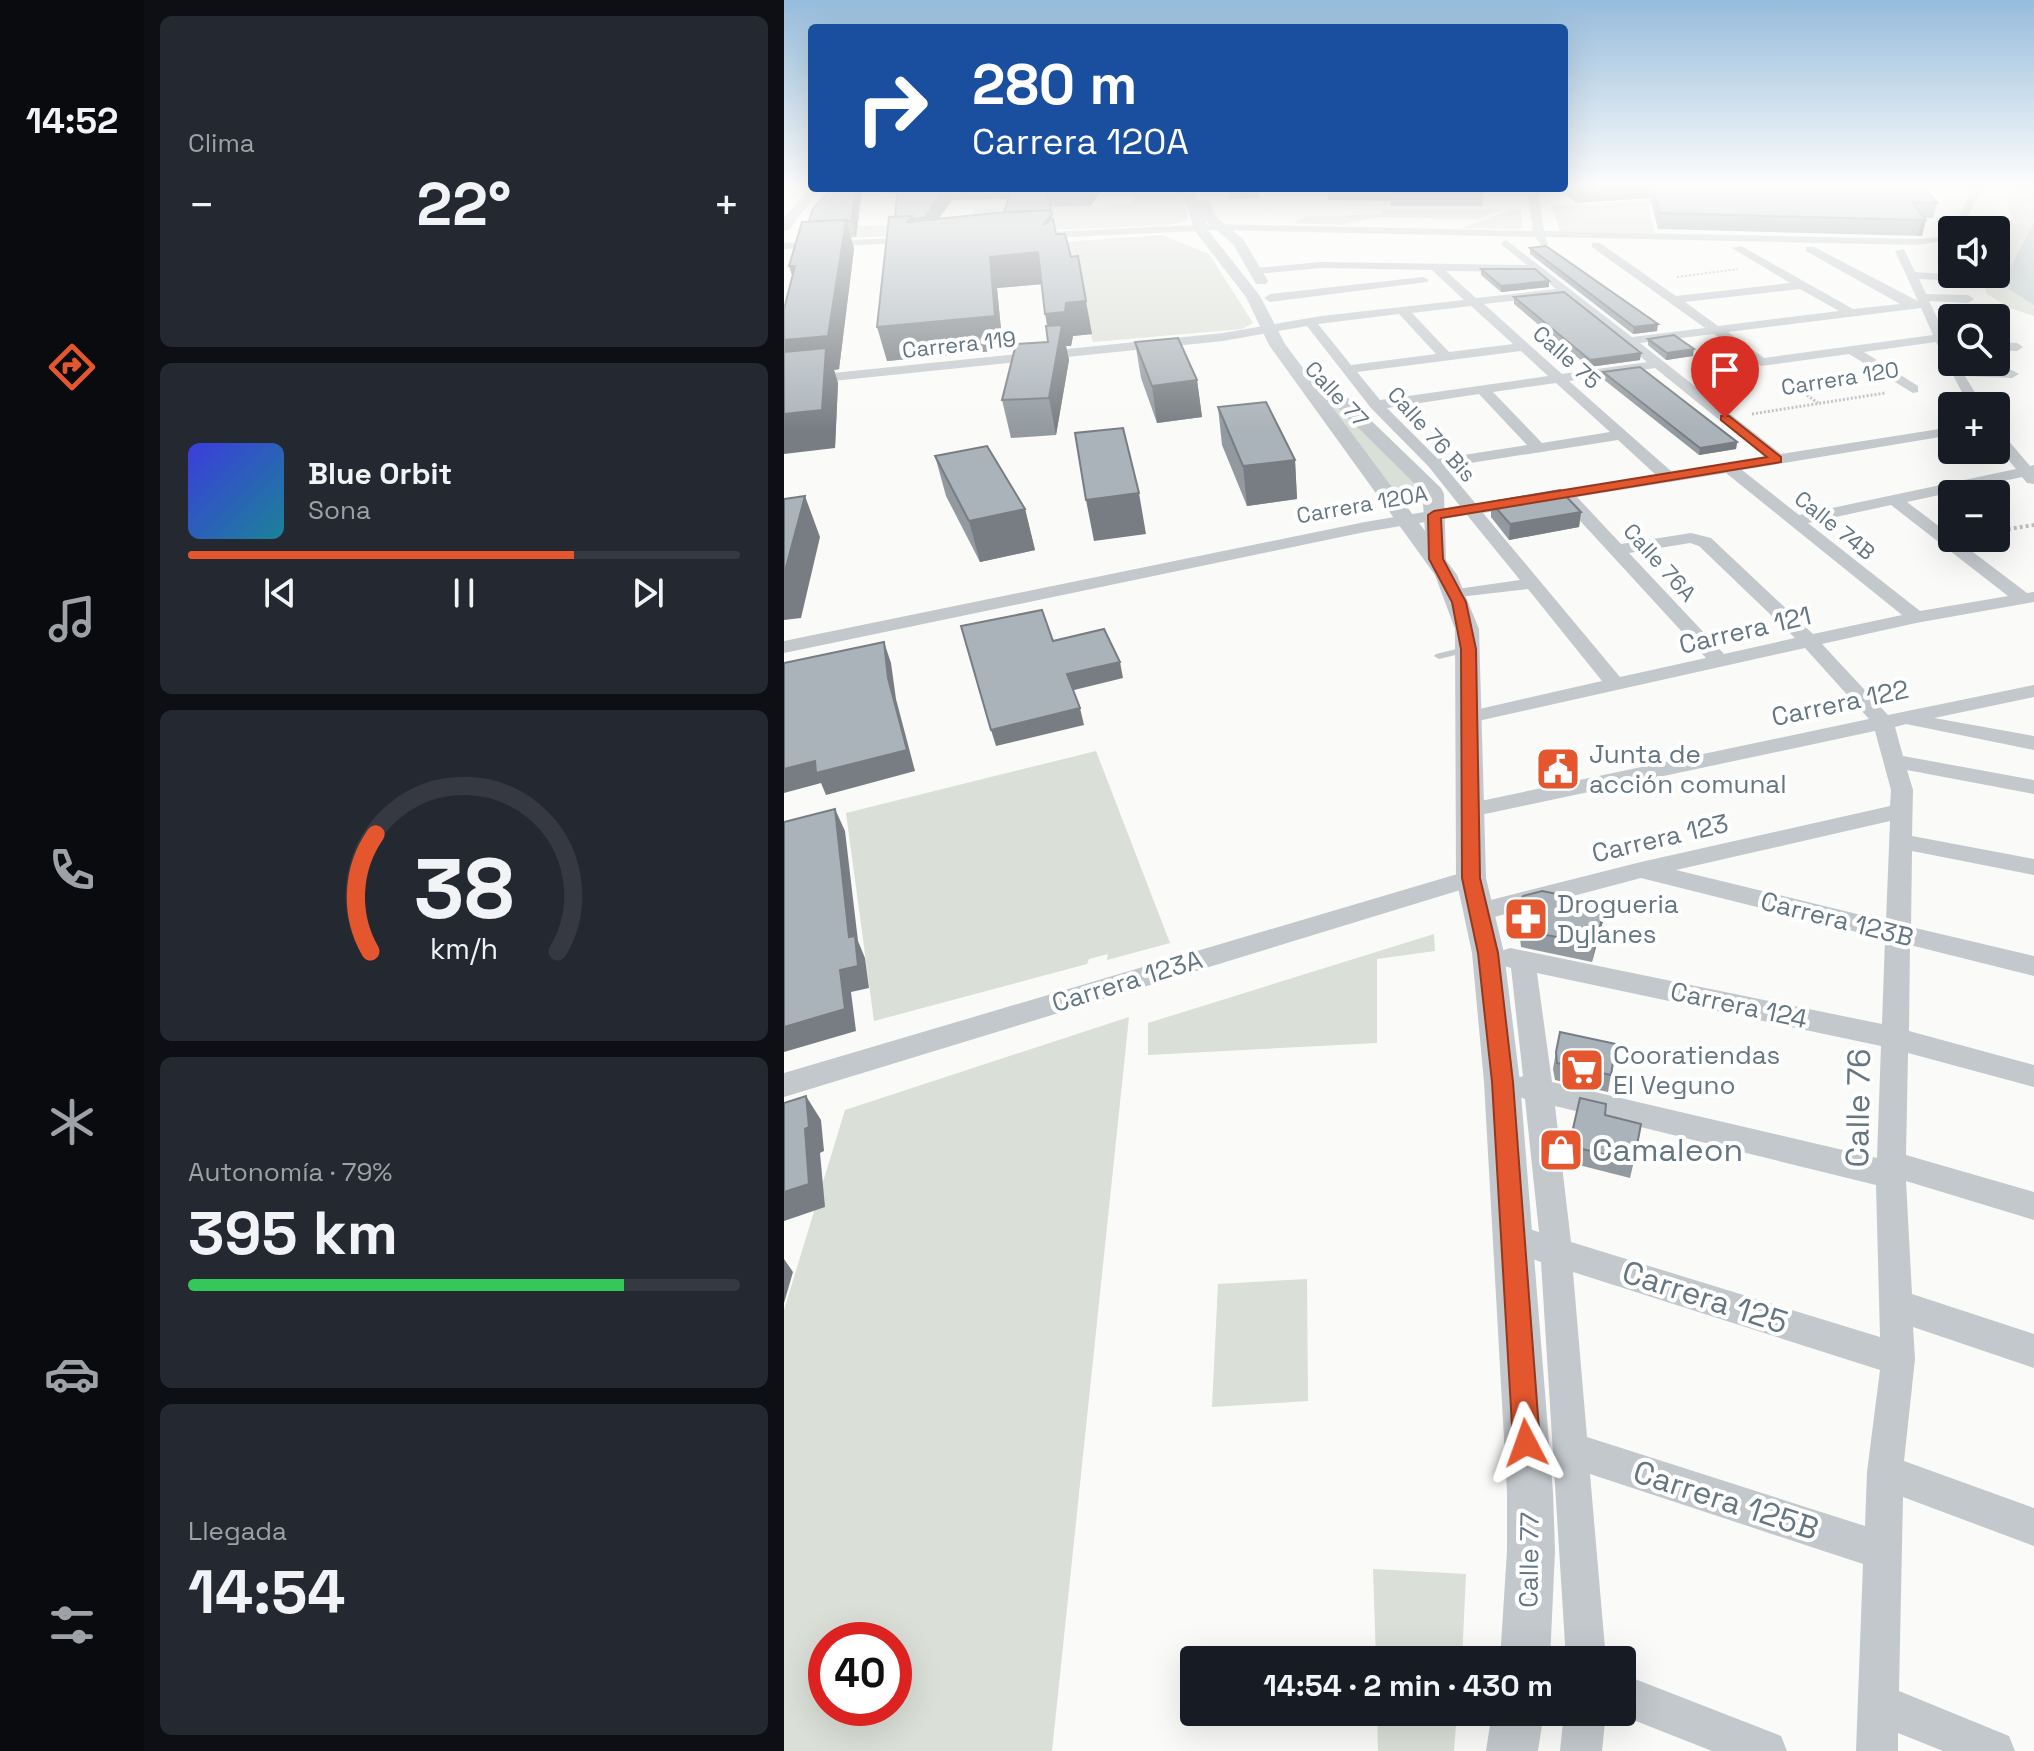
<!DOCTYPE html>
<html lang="es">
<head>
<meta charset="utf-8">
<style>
	:root { --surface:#171b24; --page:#242831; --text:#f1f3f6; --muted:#9ea1a6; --line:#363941; --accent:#e4572e }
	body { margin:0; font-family:"Space Grotesk",sans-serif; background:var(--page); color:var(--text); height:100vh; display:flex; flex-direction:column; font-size:30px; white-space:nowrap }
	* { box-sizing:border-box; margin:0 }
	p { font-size:26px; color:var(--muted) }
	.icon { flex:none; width:44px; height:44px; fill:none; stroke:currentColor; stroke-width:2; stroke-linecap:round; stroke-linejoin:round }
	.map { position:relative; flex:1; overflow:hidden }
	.panel { display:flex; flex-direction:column; gap:16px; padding:16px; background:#0d0f14; width:640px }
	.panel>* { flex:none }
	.hud { position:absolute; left:24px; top:24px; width:760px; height:168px; border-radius:8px; box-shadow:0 8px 32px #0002; background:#1a4fa0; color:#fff; overflow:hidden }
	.controls { position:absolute; left:1154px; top:216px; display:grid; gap:16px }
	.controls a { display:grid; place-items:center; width:72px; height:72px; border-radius:8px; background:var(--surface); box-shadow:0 8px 32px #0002; font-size:40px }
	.speed { position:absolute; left:24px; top:1622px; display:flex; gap:16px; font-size:40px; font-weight:700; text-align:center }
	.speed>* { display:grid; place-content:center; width:104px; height:104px; border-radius:50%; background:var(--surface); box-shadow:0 8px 32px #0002; line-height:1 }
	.speed .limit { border:12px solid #d22; background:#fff; color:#111 }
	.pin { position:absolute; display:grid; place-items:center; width:68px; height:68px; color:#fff; margin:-82px -34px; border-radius:50% 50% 50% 0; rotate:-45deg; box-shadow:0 0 8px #0007 }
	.pin .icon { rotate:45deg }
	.me { position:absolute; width:88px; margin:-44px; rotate:356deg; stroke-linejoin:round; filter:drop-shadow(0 0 6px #0008) }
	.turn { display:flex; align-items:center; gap:28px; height:168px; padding:0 32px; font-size:36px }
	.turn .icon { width:104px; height:104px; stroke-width:2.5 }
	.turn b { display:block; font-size:56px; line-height:68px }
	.big { font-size:60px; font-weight:700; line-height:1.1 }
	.panel .card { flex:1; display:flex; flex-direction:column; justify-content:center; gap:12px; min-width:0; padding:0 28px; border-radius:12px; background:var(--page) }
	.panel .dial { align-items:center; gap:0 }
	.dial svg { height:208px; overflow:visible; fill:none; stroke:var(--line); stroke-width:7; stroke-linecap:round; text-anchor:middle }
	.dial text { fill:var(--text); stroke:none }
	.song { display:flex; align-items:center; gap:24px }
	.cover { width:96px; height:96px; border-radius:12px; background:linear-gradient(135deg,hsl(240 70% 55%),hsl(190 70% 35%)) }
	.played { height:8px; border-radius:4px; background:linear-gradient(90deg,var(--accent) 70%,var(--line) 70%) }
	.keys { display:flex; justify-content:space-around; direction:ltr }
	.heat { display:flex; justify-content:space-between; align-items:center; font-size:44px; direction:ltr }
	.charge { height:12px; border-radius:6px; background:linear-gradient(90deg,#34c759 79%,var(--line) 0) }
	.trip { position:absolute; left:396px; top:1646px; width:456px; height:80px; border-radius:8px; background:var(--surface); box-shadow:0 8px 32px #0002; font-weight:700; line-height:80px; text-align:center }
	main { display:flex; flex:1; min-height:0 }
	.menu { display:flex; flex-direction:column; width:144px; justify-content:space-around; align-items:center; background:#090b0e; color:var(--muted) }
	.menu .icon { width:56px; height:56px }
	.menu .selected { color:var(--accent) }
	.menu b { font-size:36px; color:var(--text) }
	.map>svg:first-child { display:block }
	.green { fill:#dadfd7; fill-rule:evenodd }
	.water { fill:#bbc7cb }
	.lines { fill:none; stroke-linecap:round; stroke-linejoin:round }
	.path-far2 { stroke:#bbbfc2; stroke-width:2; stroke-dasharray:2 2; stroke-linecap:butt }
	.path-far1 { stroke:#bbbfc2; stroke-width:3; stroke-dasharray:2 2; stroke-linecap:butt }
	.path { stroke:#bbbfc2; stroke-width:4; stroke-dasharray:3 3; stroke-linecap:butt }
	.service { fill:#c3c8cc; fill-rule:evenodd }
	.minor { fill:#c3c8cc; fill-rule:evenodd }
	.tertiary { fill:#c3c8cc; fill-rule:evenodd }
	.wall { fill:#929a9f; fill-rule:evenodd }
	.shaded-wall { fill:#777d82 }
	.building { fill:#aab3b9; stroke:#777d82; stroke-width:2 }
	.route { fill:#e4572e; stroke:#94391e; stroke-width:2 }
	.labels { text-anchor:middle; stroke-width:8; stroke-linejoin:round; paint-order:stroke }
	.far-street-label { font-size:22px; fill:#657683; stroke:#fff }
	.street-label { font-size:26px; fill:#657683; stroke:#fff }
	.poi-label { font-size:26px; fill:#657683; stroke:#fff; text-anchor:start }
	.near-street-label { font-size:32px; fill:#657683; stroke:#fff }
	.near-poi-label { font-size:32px; fill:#657683; stroke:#fff; text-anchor:start }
</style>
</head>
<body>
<main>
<nav class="menu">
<b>14:52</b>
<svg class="icon selected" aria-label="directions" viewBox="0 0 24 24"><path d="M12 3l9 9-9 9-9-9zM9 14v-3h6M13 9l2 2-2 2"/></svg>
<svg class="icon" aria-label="music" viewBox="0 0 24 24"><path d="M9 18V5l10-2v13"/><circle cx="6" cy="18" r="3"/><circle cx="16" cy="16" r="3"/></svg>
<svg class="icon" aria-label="phone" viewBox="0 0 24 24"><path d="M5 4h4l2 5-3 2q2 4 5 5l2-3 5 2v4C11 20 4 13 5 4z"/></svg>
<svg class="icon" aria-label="climate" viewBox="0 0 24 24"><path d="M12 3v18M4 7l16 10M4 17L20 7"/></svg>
<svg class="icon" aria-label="car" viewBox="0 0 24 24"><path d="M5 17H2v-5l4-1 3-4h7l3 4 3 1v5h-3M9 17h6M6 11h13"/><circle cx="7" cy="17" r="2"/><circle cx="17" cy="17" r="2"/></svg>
<svg class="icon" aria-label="filters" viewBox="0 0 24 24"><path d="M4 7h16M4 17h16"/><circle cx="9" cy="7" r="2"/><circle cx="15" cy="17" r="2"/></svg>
</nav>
<section class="panel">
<div class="card"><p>Clima</p>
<div class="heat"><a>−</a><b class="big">22°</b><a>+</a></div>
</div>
<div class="card">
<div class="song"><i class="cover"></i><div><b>Blue Orbit</b><p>Sona</p></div></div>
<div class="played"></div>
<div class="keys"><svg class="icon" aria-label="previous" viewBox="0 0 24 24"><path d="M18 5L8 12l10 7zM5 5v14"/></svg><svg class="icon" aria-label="pause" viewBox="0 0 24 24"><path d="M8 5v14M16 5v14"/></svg><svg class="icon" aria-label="next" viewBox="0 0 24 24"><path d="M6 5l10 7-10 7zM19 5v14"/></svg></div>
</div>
<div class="card dial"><svg viewBox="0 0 100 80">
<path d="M14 69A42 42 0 1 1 86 69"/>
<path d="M14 69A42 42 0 0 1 16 24" stroke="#e4572e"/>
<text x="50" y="56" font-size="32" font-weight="700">38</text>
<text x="50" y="72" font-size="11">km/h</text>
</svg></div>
<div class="card"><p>Autonomía · 79%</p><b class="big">395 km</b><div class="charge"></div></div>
<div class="card"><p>Llegada</p><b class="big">14:54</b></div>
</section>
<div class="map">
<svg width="1250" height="1751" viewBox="0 0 1250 1751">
	<rect width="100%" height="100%" fill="#fafaf8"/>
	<!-- green -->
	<path class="green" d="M1105 186H1157L864 205 871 233 776 232 768 206Z
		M1229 186H1250V316L1226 308 1203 294 1197 274H1212V235L1229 218C1222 206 1222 197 1229 186Z
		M352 188H399L404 220 385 225 13 240 15 227 184 223 192 209 347 205Z
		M598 209H720L695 219 592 217 557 225 509 223 522 217 597 214Z
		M729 209 737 210 738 229 677 228Z
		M378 235 425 254 469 323 458 329 309 342 278 242Z
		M533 388 643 492 631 498 612 492Z
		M312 751 386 943 323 960 324 954 305 959 303 964 90 1021 62 813Z
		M650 934 651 951 593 959V1043L364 1055V1023Z
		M345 1017 268 1751H0V1310L61 1110ZM42 1640H110V1708H42Z
		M523 1279 524 1401 428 1407 434 1284Z
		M589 1569 682 1574 678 1660H592Z
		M593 1712H673L670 1751H594Z"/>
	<!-- water -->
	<path class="water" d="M1250 223V305L1217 284Z"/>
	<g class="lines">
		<!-- path-far2 -->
		<path class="path-far2" d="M770 206 805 208 872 203
			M893 277 954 269"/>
		<!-- path-far1 -->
		<path class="path-far1" d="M1000 379 1034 403
			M968 414 1101 393"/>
		<!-- path -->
		<path class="path" d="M1212 531 1250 525"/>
		<!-- service -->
		<path class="service" d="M685 646 688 647V651L655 659 650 656 652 654Z"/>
		<!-- minor -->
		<path class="minor" d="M1190 186H1200L1176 230 1167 232Z
			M743 188H753L760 231 1132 239 1161 237 1166 240 1132 245 761 237 764 244 759 247 751 237 434 230 242 239 237 236 242 233 434 224 749 231Z
			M133 237 137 238V242L0 249V243Z
			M722 240 848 337 921 328 808 247V243H816L892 296 1006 283 948 248 957 246 1069 309 1116 304 1022 251V247H1030L1134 301 1111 251 1120 249 1131 272 1176 275 1182 278 1176 281 1135 279 1142 294 1184 295 1190 299 1184 303 1145 301 1168 348V362H1175L1177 367 1228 370 1235 374 1228 378 1181 376 1199 406H1185L1152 342 1080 352 1134 386V392L1129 393 1065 354 977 366 930 334 856 343 997 454 1168 427V435L958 470 1015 515 1232 469 1212 445V431L1217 432 1246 466 1250 465V484L1243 483 1238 477 1123 502 1243 593 1250 592V602L1132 623 1038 644 1104 715 1250 685V697L1150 718 1250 736V750L1122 724 1111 727 1119 756 1250 780V794L1123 770 1129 790 1128 836 1250 859V875L1128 851 1127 927 1250 956V976L1126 945 1125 1031 1250 1065V1087L1124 1053 1122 1155 1250 1192V1220L1122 1181 1128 1294 1250 1334V1368L1129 1327 1131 1359 1120 1461 1250 1508V1546L1119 1497 1115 1691 1225 1736 1231 1751H1159L1114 1733V1751H1072L1079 1564 806 1474 822 1660H782L757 1262 717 1248 712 1238 717 1228 728 1224 755 1232 741 1099 730 1095 726 1087 730 1079 739 1076 727 968 717 965 713 958 717 951 726 948 1098 1024 1101 939 857 878 695 921 686 918 683 912 686 906 695 903 857 862 1106 806 1107 790 1091 731 687 817 679 815 676 810 679 805 687 803 1085 719 1021 648 685 723 678 721 675 717 678 713 818 681 744 589 666 598 663 594 666 590 736 580 683 515 581 532 0 653V641L581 522 676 506 645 467 587 408 523 326 439 341 0 386V378L439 333 537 316 680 300 648 270 537 268 471 274 465 271 471 268 537 262 743 265 718 245 717 243ZM662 271 752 272 772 289 692 298ZM1016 289 1055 311 934 326 901 302ZM780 295 863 362 778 374 700 304ZM687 306 729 344 665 352 628 313ZM1137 308 1149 335 980 358 944 332ZM615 314 652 354 567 365 534 324ZM737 351 764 376 596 400 573 372ZM871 368 981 457 888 472 785 381ZM772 383 826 432 758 443 709 392ZM695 394 743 445 654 459 603 408ZM834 440 872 475 692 504 661 467ZM942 473 1118 615 1029 634 927 538 907 533 837 544 793 497ZM777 500 922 658 836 677 699 513ZM1107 505 1224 596 1136 611 1024 523ZM906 543 915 546 1011 638 940 654 845 553ZM1106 821 1102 921 892 870ZM753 973 1097 1046 1093 1158 768 1082ZM771 1106 1092 1185 1096 1337 787 1242ZM789 1272 1096 1370 1083 1472 1081 1526 803 1437Z
			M639 277 645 280 643 282 486 302 480 298 486 294Z
			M1212 342 1233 343 1239 347 1233 351 1212 350Z
			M687 870 696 872 699 878 696 884 0 1097V1073Z
			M838 1674 997 1736 1003 1751H928L829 1712H838Z
			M780 1712H822L818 1751H776Z"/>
		<!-- tertiary -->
		<path class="tertiary" d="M27 186 37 188 5 230 0 231V218Z
			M397 188H409L414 201 423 199 433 218 459 239 484 281 482 284H472L449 244 421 220 424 230 476 296 501 344 528 380 536 376 542 377 657 488 660 494 662 560 673 575 695 629 702 878 720 953 736 1082 769 1492 771 1551 766 1660H716L723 1551V1492L700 1082 688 953 672 878 671 629 651 575 485 345 462 297 411 231ZM534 388 638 491 641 531Z
			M708 1712H760L754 1751H702Z"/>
	</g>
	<!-- wall -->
	<path class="wall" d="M780 186H1139L1153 203 1149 218H1141L1138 236 874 229 866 198 792 203 778 191Z
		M48 188H320L306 206 266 207 272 234 308 334 289 336 287 346H282L285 360 272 435 227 438 218 400 264 342 263 326 258 284 213 288 219 350 103 361 111 217 113 194 78 190 72 237H67L70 249 55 369 50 370 54 383 51 448 8 276 25 221ZM224 199 220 212 154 219 168 200Z
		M444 188H475V198L447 199Z
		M544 188H698L699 206H607V201L544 200Z
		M746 248 873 331 849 334 746 254Z
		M697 269 765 281V287L717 292 697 275Z
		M730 297 856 360 805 367 730 304Z
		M864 339 909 356 882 360 864 345Z
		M351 342 413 380 418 417 373 423 357 378Z
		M819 372 953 442 952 449 915 455 819 379Z
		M434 407 511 460 513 499 463 506 438 445Z
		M151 456 241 509 251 550 196 562 162 496Z
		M707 502 797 512 795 527 725 540 707 517Z
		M735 902 822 904 819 921 808 962 737 947 734 919Z
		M832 1044 824 1092 771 1080 769 1069 772 1052Z
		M821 1115 850 1161 846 1178 783 1162 785 1146Z"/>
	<!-- shaded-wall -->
	<path class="shaded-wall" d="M829 186H867L866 198 792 203 794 188Z
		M72 188H77L78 190 72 237 67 221Z
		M162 188H165L168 200 144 234 140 218Z
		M306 188H320L306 206 304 191Z
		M62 220 70 249 55 369 50 370 54 383 51 448 0 454V340Z
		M1138 220H1142L1138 236H1134Z
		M254 252 260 284 213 288 219 350 103 361 93 327 206 257Z
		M5 266H11L15 297Z
		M765 281V287L717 292V286Z
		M302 301 308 334 289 336 287 346H282L285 360 272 435 265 398 268 348 261 314 282 303Z
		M874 324 873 331 849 334 850 327Z
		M910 349 909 356 882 360 883 353Z
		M857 353 856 360 805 367 806 360Z
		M413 380 418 417 373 423 368 386Z
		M953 442 952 449 915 455 916 448Z
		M511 460 513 499 463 506 459 466Z
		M355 493 362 534 310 541 302 500Z
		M21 496 36 537 17 618 0 620V575Z
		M241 509 251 550 196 562 185 521Z
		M797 512 795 527 725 540 726 524Z
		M100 642 107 663 112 699 131 771 42 795 37 783 0 793V769L104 678Z
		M336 662 339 678 286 691 283 674Z
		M296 708 300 725 212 746 207 730Z
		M51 809 61 831 74 941 81 958 85 988 67 992 72 1031 0 1052V1027L56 970 65 937Z
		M822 904 819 921 808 962 811 945Z
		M22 1096 37 1120 40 1151 36 1153 41 1207 0 1221V1192L21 1129Z
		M0 1259 9 1272 0 1303Z"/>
	<!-- building -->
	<path class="building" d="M791 186H829L794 188Z
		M868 186H1139L1153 203 1128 202 1142 220H1138L876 213Z
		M48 188H72L67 221H61L62 220 25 221 29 209Z
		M114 188H162L140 218 128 219V216L111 217Z
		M228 188H306L304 191 263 192 267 210 220 212Z
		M599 188H699V193H607V188Z
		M267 210 268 215 259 225 269 219 272 234H281L287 257 294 256 302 301 282 303 281 312 261 314 254 252 206 257 211 316 93 327 105 217 128 216 123 222 212 213Z
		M62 220 44 336 0 340V309L11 266H5L18 222Z
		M762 246 874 324 850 327 746 248Z
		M697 269H751L765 281 717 286Z
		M780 292 857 353 806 360 730 297Z
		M278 325 265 398 218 400 232 344 264 342 262 326Z
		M890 335 910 349 883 353 864 339Z
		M394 338 413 380 368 386 351 342Z
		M42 348 38 410 0 414V352Z
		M856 367 953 442 916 448 819 372Z
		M482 402 511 460 459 466 434 407Z
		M339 428 355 493 302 500 291 433Z
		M203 446 241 509 185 521 151 456Z
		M776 490 797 512 726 524 707 502Z
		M21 496 0 575V499Z
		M258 610 269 641 320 629 336 662 283 674 296 708 207 730 177 626Z
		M100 642 104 678 123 750 32 773 31 761 0 769V663Z
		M51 809 65 937 71 936 74 966 56 970 61 1009 0 1027V822Z
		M758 891 822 904 811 945 739 930 735 902 739 896Z
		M776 1032 832 1044 827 1075 773 1063 772 1052Z
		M22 1096 25 1127 21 1129 25 1184 0 1192V1103Z
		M796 1098 822 1104 821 1115 857 1124 850 1161 785 1146Z"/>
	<!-- sky -->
	<linearGradient id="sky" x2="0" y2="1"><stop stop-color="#96bcdc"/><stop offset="0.43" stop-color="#fdfdfc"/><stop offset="1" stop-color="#fdfdfc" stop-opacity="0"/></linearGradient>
	<rect width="1250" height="431" fill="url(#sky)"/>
	<!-- route -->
	<path class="route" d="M937 416H945L997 457V462L657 518 659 559 682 602 692 649 696 878 714 953 729 1082 756 1443 752 1452 742 1456 733 1452 729 1443 708 1082 694 953 678 878 677 649 668 602 645 559 644 515 650 511 983 457 937 420Z"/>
	<!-- icons -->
	<defs>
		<g id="civic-square" transform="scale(2.3)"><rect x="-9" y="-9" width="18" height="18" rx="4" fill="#e4572e" stroke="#fff"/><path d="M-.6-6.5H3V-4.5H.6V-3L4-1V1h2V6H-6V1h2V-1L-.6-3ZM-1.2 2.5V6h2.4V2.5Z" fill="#fff"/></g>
		<g id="pharmacy-square" transform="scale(2.3)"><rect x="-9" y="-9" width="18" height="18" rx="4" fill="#e4572e" stroke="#fff"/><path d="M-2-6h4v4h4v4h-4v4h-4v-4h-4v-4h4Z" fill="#fff"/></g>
		<g id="supermarket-square" transform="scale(2.3)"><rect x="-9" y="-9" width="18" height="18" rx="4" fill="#e4572e" stroke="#fff"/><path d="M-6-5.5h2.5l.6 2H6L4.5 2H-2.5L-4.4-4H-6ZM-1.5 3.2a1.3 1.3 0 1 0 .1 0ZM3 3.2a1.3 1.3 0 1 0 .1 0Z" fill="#fff"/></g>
		<g id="shop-square" transform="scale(2.3)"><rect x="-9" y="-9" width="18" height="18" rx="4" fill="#e4572e" stroke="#fff"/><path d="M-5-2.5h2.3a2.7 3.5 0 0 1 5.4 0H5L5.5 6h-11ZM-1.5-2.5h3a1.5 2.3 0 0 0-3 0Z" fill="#fff"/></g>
	</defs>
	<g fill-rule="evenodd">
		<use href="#civic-square" x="774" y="769"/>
		<use href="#pharmacy-square" x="742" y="919"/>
		<use href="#supermarket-square" x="798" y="1070"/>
		<use href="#shop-square" x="777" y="1150"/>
	</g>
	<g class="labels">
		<!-- far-street labels -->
		<g class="far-street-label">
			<text transform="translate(175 344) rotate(-6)" y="8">Carrera 119</text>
			<text transform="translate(783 357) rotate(42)" y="8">Calle 75</text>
			<text transform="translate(1056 378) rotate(-9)" y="8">Carrera 120</text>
			<text transform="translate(553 394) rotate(47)" y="8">Calle 77</text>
			<text transform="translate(648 434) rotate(48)" y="8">Calle 76 Bis</text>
			<text transform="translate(578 504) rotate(-10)" y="8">Carrera 120A</text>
			<text transform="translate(1051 525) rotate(39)" y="8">Calle 74B</text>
			<text transform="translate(876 562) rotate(48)" y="8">Calle 76A</text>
		</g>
		<!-- street labels -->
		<g class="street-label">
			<text transform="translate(961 630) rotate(-13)" y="9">Carrera 121</text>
			<text transform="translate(1056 703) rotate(-12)" y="9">Carrera 122</text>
			<text transform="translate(876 838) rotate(-13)" y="9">Carrera 123</text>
			<text transform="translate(1053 919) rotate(14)" y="9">Carrera 123B</text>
			<text transform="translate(343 981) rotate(-17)" y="9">Carrera 123A</text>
			<text transform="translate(955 1005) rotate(12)" y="9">Carrera 124</text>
			<text transform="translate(745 1560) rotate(-89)" y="9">Calle 77</text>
		</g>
		<!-- poi labels -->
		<g class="poi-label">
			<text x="805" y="763">Junta de<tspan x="805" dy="30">acción comunal</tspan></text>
			<text x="773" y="913">Drogueria<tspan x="773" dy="30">Dylanes</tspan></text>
			<text x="829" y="1064">Cooratiendas<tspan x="829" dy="30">El Veguno</tspan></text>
		</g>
		<!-- near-street labels -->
		<g class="near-street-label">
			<text transform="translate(1074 1108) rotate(-89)" y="11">Calle 76</text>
			<text transform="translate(921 1297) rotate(18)" y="11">Carrera 125</text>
			<text transform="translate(942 1500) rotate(18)" y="11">Carrera 125B</text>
		</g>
		<!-- near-poi labels -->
		<g class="near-poi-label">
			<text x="808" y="1161">Camaleon</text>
		</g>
	</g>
</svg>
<div class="controls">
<a><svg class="icon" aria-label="sound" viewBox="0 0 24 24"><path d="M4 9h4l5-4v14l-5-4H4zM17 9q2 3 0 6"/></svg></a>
<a><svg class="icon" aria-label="search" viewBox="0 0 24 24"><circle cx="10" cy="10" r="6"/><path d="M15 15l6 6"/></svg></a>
<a>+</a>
<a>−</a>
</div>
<div class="speed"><div class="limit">40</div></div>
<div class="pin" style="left:941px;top:418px;background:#d93025"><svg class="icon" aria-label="arrive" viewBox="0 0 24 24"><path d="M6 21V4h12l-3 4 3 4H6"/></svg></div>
<svg class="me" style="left:742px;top:1443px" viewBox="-20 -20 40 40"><path d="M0-17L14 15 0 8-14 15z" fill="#e4572e" stroke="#fff" stroke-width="4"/></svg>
<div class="trip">14:54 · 2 min · 430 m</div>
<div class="hud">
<div class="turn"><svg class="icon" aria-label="right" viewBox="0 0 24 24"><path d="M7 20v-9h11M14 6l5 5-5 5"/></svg><div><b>280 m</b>Carrera 120A</div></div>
</div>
</div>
</main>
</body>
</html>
